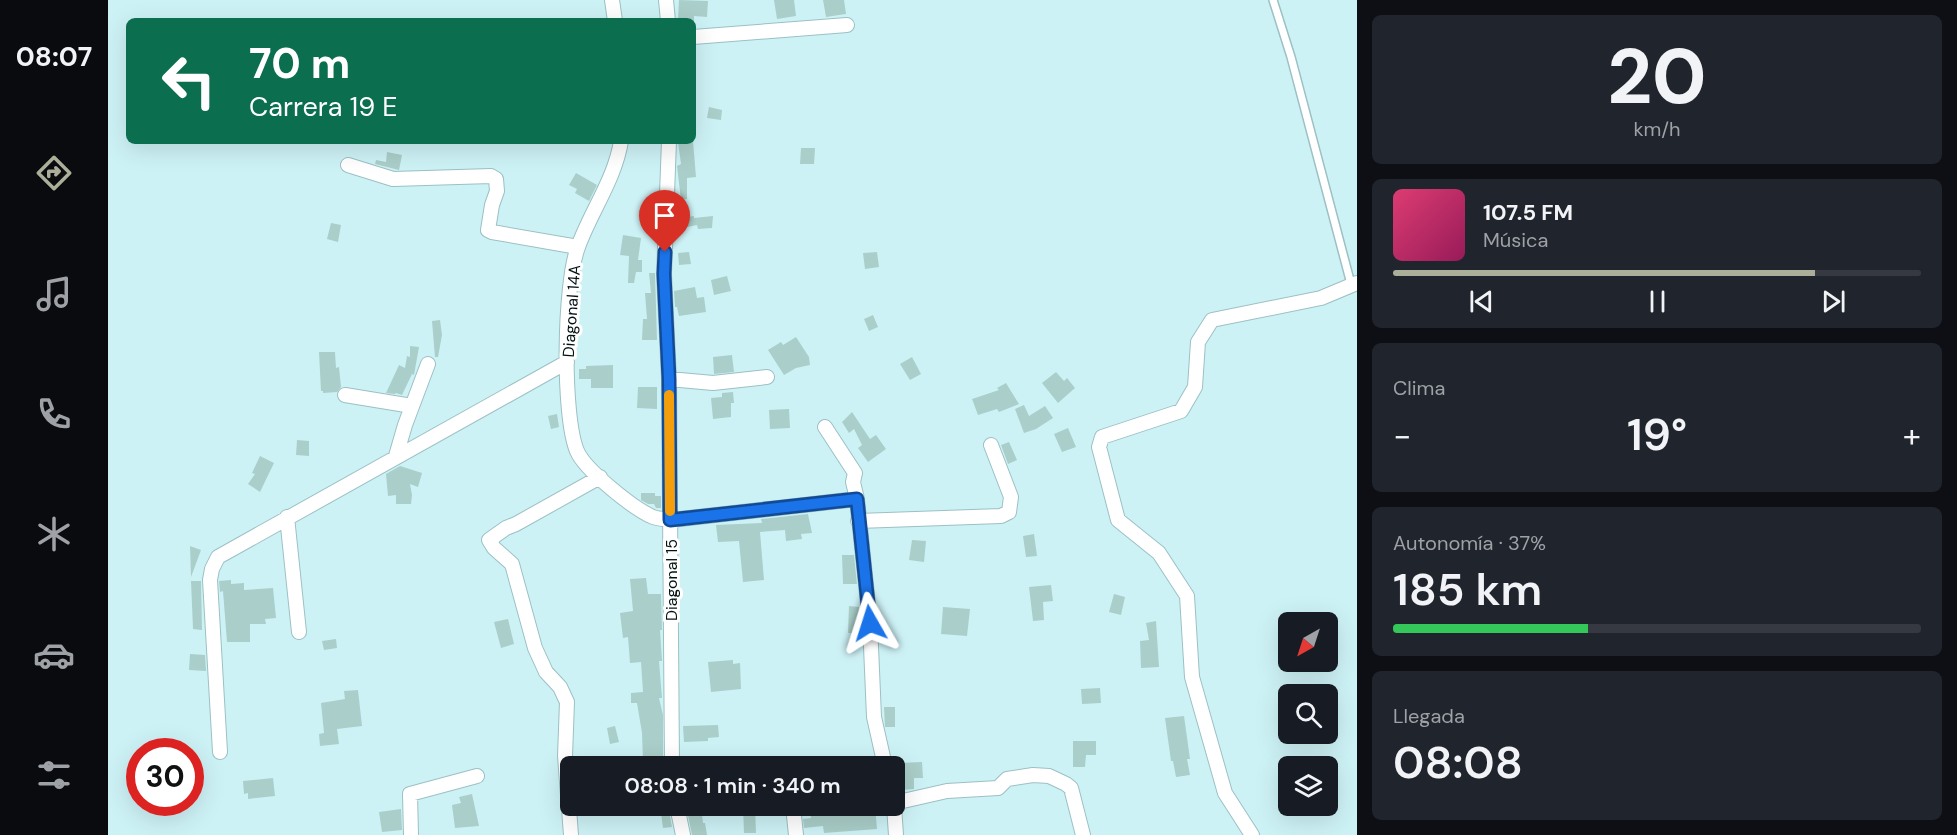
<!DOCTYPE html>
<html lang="es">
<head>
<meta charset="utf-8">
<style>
	:root { --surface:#171b24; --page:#20242c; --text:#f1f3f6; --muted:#9ea1a6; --line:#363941; --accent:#abae99 }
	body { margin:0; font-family:"DM Sans",sans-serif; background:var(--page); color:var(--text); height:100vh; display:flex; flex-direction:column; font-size:22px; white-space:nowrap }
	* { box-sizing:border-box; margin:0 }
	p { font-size:20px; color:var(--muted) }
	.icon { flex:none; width:33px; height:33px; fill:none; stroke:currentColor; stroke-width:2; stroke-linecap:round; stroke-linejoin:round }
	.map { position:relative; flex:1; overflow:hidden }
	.panel { display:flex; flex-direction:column; gap:15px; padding:15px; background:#0d0f14; width:600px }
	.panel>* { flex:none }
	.hud { position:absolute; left:18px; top:18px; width:570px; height:126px; border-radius:9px; box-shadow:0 6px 24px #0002; background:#0b6e4f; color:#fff; overflow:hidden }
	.needle { width:39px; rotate:219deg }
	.buttons { position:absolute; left:1170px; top:612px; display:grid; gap:12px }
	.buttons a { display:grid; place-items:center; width:60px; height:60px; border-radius:9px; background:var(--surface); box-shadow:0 6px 24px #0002; font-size:30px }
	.speed { position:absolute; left:18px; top:738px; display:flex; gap:12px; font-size:30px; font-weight:700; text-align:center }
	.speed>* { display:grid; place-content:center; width:78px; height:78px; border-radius:50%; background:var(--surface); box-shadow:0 6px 24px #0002; line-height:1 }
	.speed .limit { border:9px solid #d22; background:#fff; color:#111 }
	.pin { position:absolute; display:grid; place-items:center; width:51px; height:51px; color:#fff; margin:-62px -26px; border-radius:50% 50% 50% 0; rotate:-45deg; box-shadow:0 0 6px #0007 }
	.pin .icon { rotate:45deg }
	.me { position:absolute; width:66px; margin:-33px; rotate:354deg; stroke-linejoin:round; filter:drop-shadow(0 0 4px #0008) }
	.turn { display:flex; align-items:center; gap:21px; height:126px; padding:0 24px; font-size:27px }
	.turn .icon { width:78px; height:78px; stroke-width:2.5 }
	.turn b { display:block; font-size:42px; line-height:51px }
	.big { font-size:45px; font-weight:600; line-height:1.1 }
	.panel .widget { flex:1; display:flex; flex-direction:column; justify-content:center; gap:9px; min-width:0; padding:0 21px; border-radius:9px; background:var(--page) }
	.panel .dial { align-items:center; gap:0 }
	.dial b { font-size:78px; line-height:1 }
	.song { display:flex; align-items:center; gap:18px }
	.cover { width:72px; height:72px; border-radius:9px; background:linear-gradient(135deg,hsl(340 70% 55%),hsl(330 70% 35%)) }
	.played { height:6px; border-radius:3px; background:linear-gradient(90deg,var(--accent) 80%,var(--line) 80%) }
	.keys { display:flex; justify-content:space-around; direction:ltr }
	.heat { display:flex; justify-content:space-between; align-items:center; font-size:33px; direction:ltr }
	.charge { height:9px; border-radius:4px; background:linear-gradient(90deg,#34c759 37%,var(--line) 0) }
	.trip { position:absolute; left:452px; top:756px; width:345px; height:60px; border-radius:9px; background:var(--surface); box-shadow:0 6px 24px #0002; font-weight:600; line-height:60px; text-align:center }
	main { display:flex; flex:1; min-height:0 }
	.tab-bar { display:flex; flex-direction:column; width:108px; justify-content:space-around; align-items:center; background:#090b0e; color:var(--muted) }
	.tab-bar .icon { width:42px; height:42px }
	.tab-bar .current { color:var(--accent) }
	.tab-bar b { font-size:27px; color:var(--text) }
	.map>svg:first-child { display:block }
	.building { fill:#aacec9 }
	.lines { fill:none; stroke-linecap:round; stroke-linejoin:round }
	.lane-casing { stroke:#9cc0c4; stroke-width:10 }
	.street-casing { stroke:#9cc0c4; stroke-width:16 }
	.lane { stroke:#fff; stroke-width:7 }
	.street { stroke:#fff; stroke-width:14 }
	.route-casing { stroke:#114b97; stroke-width:15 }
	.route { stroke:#1a73e8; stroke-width:10 }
	.slow { stroke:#f59e0b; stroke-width:10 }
	.labels { text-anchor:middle; stroke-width:6; stroke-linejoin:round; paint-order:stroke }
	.street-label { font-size:16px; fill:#041113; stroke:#fff }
</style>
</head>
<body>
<main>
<nav class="tab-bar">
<b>08:07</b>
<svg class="icon current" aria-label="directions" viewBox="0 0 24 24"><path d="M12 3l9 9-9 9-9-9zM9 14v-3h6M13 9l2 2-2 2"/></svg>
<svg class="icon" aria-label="music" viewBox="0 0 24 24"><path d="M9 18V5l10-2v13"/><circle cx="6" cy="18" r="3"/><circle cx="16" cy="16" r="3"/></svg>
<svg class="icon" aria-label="phone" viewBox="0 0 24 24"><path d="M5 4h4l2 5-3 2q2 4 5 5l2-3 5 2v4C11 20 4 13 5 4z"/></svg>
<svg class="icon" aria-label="climate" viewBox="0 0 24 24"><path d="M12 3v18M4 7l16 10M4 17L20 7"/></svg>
<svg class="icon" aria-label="car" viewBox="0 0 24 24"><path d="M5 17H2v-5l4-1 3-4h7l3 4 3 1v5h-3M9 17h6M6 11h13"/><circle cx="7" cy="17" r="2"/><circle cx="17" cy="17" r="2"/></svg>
<svg class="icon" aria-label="filters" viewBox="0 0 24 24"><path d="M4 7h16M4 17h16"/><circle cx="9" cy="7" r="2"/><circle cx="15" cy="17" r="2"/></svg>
</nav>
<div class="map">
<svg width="1249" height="835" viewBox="0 0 1249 835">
	<rect width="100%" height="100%" fill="#cdf2f6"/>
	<!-- building -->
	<path class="building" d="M571 0 600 1 599 17 586 16V21H570Z
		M666 0H686L688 16 669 19Z
		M715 0H736L738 14 718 17Z
		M601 107 614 110 613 120 599 118Z
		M585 141 588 177 579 178V199L573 200 569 166 573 164 570 142Z
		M693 148H707L706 164H692Z
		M279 152 294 155 291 170 267 164 268 160 278 162Z
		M468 173 489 185 481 201 467 193 469 189 461 185Z
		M586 216V218L605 216 604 228 590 229 589 225 570 229 568 219Z
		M223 223 233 225 230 242 219 239Z
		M515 235 533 238 530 260H534V272H528L526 283H520L521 256 512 255Z
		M581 252 583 264 571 265 570 253Z
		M769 252 771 267 757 269 755 253Z
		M541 273H547L549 340H534L535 319H539L537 293H543Z
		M619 276 623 291 606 295 603 280Z
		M587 287 589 298 596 297 598 312 571 316 569 307H567L566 291Z
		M765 315 770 327 761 331 756 319Z
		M332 320 334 335 330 357H327L324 321Z
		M688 337 701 357 702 365 688 368 676 375 660 350 673 342 675 345Z
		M302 346 311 347 306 375 304 374 294 395 288 393 287 394 278 393 291 365 297 368 299 356 302 357Z
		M211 352H227L228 368 231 367 233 387 229 392 215 393V391H213Z
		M624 355 626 372 606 374 605 357Z
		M804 357 813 374 802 380 792 364Z
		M505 365V388H483V379H471V369H478V366Z
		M948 372 956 381 959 378 967 388 950 403 934 383Z
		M898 383 911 404 891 412 889 409 870 415 864 399 891 390 889 388Z
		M530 387H549V409L529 408Z
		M625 392 626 403H623V417L605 419 603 398 614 397V393Z
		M916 405 921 416 937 406 945 418 928 429 916 433 907 409Z
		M681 409 682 428 662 429 661 410Z
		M744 412 762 439 768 435 778 449 760 462 750 448 754 445 746 429 741 433 734 422Z
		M449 414 451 427 443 429 440 416Z
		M960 428 968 447 954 452 946 434Z
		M189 440 201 441V456L188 455Z
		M901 442 909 460 900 464 893 445Z
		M152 456 166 463 152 492 140 484 147 474 144 473Z
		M292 466 314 473 310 487 302 484 304 495 303 504H288V495L280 496 278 474Z
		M533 493H547V496H553V508H548L546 504H540L533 500Z
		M700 514 704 533 693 534 694 539 678 541 677 530 652 532 656 580 635 582 631 541 610 542 608 525 654 523 653 519Z
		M926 534 929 556 918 557 915 536Z
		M804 540 818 541 816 562 801 560Z
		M82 546 93 550 83 577V576Z
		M734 555H746L749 584H735Z
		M538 578 540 594H553L554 630H552L554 661H551L554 698H551L555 715V766H550V760H535L534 733 529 703H523V693L535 692 533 662 522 663 520 637 515 638 512 613 525 611 522 579Z
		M123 580V584L136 583V590L165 588 168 618 157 619 158 624H142V642H119L115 591 112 592 111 581Z
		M83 581H93L94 630 85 629Z
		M943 585 945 601 935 602 936 620 925 621 921 587Z
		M1006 594 1017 597 1013 615 1001 612Z
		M741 606 751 607V633H740Z
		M835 607 862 609 859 636 833 634Z
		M400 619 406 644 393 648 386 622Z
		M1048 621 1051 667 1033 668 1032 641 1041 640 1038 623Z
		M228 639 229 648 216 650 214 641Z
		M82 654 97 655 98 671 81 670Z
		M625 660V664L632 663 633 689 603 692 600 662Z
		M992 688 993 703 974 704 973 689Z
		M250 690 254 726 229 729 231 744 212 746 211 734 216 733 213 703 237 699 236 691Z
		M776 707H787V727H777Z
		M1076 716 1082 759H1079L1082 775 1068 777 1065 761H1063L1057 718Z
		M610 725 611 737 600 738V741L576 742 575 726Z
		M507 726 511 742 502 744 499 728Z
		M965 741H988V755H978L977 767H965Z
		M814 762 815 778H806V789L793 790 791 763Z
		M165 778 167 796 140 799V793L136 794 135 781Z
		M364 794 371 826 347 828 344 805 353 803 351 797Z
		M552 806H560L564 827 555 828Z
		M578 806H593L595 823H597L599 835H584Z
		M635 806H647L648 833H636Z
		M701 806H767L769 829 716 833 715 826 696 828 695 819 703 818Z
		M293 809 294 830 274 832 271 812Z"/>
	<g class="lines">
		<!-- lane casing -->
		<g class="lane-casing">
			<path id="lane" d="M1165 0 1183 57 1243 284"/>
		</g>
		<!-- street casing -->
		<g class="street-casing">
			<path id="street" d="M504 0 507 21
				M558 0 560 21
				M585 37 739 25
				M513 141C507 179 483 211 470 247 456 284 454 415 469 451 477 470 526 509 545 517 550 519 557 519 563 520L749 499
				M561 141 556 274 561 379 564 766
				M240 165 285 179 383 176 388 179 389 191 384 205 380 230 384 232 470 247
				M561 379 605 383 659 377
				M237 395 304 406
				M717 427 747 473 745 482 749 499 762 623 766 717 777 766
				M288 456 297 425 320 364
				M179 517 191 632
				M750 521 893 516 901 512 903 497 883 445
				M112 752 102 580 104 569 110 557 459 362
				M786 803 839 791 890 788 899 779 925 775 941 776 958 784 963 788 975 835
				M569 806 575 835
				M685 806 688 835
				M786 806 788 835
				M303 835 302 794 369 776
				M463 835 457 756 459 702 452 687 438 672 427 648 404 564 386 548 381 540 398 528 408 524 492 477
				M1144 835 1117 793 1084 677 1079 596 1051 553 1010 520 991 447 994 437 1073 411 1087 387 1090 342 1104 320 1213 298 1249 283"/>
		</g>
		<!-- lane -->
		<use href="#lane" class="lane"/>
		<!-- street -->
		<use href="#street" class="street"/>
	</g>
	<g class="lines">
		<!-- route casing -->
		<g class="route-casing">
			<path id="route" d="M557 252 556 274 561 379 562 520 749 499 762 623"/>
		</g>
		<!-- route -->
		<use href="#route" class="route"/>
		<!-- slow -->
		<path class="slow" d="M561 395 562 511"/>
	</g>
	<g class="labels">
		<!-- street labels -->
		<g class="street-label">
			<text transform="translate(463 311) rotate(-86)" y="6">Diagonal 14A</text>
			<text transform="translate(563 580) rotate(-90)" y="6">Diagonal 15</text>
		</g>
	</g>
</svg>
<div class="buttons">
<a><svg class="needle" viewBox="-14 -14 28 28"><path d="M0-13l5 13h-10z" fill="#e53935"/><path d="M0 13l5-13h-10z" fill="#9ea1a6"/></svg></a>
<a><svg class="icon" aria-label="search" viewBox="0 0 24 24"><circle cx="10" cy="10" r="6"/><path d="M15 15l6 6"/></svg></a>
<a><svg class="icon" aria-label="layers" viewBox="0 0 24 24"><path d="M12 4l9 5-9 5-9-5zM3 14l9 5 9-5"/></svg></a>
</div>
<div class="speed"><div class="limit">30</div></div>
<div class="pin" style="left:557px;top:252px;background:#d93025"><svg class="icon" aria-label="arrive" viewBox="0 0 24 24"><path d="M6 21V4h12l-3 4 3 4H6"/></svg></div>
<svg class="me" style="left:762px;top:623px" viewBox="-20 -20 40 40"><path d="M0-17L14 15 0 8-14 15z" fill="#1a73e8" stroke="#fff" stroke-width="4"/></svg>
<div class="trip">08:08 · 1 min · 340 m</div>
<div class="hud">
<div class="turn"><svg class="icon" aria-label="left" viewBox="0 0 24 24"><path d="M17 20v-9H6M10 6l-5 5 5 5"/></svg><div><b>70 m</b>Carrera 19 E</div></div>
</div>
</div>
<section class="panel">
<div class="widget dial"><b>20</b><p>km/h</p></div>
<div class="widget">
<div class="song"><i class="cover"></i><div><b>107.5 FM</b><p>Música</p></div></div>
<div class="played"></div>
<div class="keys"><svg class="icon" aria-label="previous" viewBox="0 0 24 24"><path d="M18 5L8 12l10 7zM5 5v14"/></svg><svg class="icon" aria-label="pause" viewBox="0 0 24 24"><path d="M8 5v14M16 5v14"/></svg><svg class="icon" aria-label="next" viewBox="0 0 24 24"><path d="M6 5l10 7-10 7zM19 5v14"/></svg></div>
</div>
<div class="widget"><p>Clima</p>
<div class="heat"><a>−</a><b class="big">19°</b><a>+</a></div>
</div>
<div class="widget"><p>Autonomía · 37%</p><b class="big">185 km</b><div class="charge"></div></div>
<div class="widget"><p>Llegada</p><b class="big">08:08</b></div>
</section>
</main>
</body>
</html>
